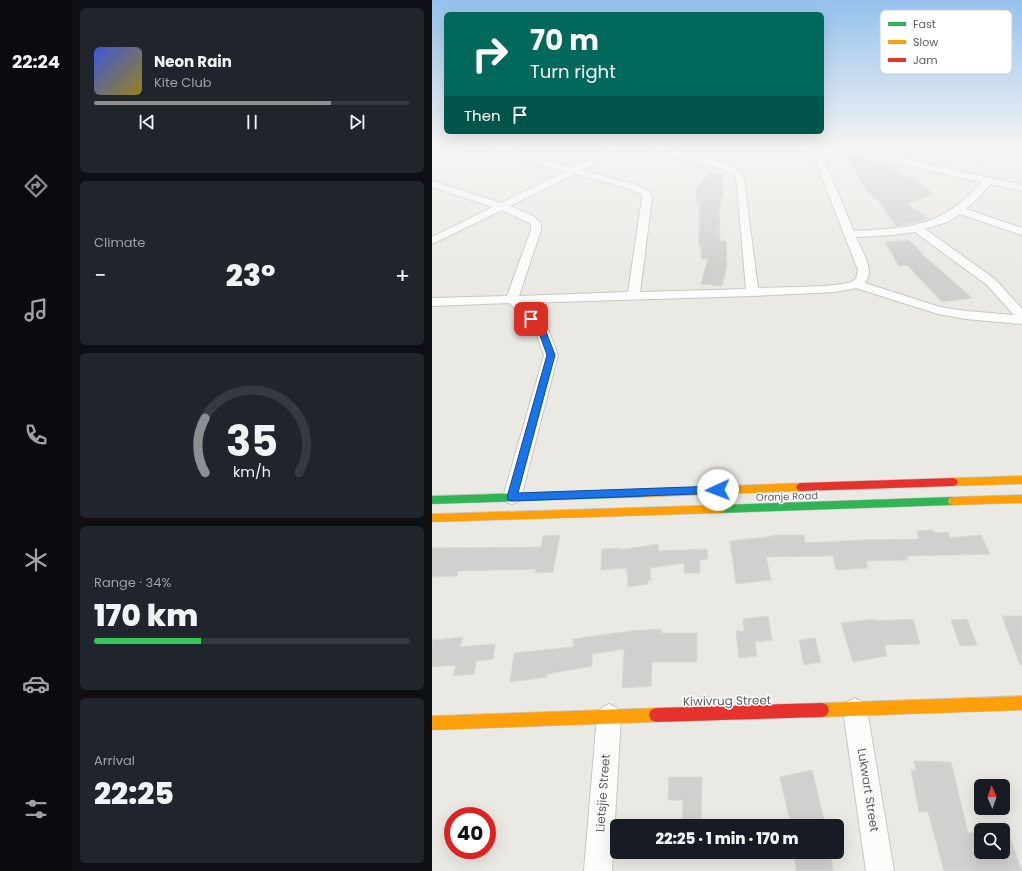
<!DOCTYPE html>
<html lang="en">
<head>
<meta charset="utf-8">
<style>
	:root { --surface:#171b24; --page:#20242c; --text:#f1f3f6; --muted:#9ea1a6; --line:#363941; --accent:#8d8e90 }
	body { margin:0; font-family:Poppins,sans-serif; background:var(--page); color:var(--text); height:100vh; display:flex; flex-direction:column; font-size:15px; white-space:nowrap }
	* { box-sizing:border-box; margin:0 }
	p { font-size:13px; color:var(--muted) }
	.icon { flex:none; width:22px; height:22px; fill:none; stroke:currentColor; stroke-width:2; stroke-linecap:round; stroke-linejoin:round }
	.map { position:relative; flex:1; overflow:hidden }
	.drawer { display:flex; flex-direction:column; gap:8px; padding:8px; background:#0d0f14; width:360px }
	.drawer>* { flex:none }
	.banner { position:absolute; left:12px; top:12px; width:380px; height:122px; border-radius:6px; box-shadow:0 4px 16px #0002; background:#00695c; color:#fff; overflow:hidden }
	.needle { width:26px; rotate:358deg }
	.buttons { position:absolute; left:542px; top:779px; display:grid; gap:8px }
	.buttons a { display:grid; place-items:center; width:36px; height:36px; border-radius:6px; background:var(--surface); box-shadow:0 4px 16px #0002; font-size:20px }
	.speed { position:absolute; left:12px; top:807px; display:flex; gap:8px; font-size:20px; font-weight:700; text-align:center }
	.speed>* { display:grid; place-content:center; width:52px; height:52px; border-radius:50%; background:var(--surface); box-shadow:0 4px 16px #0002; line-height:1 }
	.speed .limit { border:6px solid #d22; background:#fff; color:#111 }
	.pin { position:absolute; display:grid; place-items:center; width:34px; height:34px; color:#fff; margin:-17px; border-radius:8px; box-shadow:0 2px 6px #0006 }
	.me { position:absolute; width:44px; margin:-22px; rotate:268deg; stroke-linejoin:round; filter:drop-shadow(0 0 3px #0008) }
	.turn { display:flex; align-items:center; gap:14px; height:84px; padding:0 20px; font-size:18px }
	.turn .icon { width:52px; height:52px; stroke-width:2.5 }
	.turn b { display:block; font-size:28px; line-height:34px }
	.then { display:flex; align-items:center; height:38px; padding:0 20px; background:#0003; gap:8px; font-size:15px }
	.big { font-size:30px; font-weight:800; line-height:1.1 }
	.drawer .widget { flex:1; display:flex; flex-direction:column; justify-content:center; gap:6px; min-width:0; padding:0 14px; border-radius:6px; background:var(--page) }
	.drawer .dial { align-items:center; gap:0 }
	.dial svg { height:104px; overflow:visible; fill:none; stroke:var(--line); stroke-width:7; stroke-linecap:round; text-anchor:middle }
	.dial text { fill:var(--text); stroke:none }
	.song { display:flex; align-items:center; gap:12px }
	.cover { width:48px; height:48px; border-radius:6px; background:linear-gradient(135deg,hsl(230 70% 55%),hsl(50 70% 35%)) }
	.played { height:4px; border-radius:2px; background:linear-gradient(90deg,var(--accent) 75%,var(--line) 75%) }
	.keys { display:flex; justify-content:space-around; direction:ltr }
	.heat { display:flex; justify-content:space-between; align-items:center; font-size:22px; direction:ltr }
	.charge { height:6px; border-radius:3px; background:linear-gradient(90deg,#34c759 34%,var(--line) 0) }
	.trip { position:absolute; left:178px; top:819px; width:234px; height:40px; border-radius:6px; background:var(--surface); box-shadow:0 4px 16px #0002; font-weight:800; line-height:40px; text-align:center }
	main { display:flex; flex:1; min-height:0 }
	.tab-bar { display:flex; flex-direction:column; width:72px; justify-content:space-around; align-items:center; background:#090b0e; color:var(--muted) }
	.tab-bar .icon { width:28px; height:28px }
	.tab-bar .selected { color:var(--accent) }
	.tab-bar b { font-size:18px; color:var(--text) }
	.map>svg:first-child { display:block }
	.building { fill:#d1d0ce; stroke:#dad8d4 }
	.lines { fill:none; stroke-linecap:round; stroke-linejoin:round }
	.street-casing { stroke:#c7c7c7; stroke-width:2 }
	.fast-casing { stroke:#c6c6c4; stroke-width:1 }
	.slow-casing { stroke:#c6c6c4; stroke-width:1 }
	.jam-casing { stroke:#c6c6c4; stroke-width:1 }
	.street { fill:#fcfcfb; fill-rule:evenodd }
	.fast { fill:#30b455; fill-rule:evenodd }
	.slow { fill:#ff9f0a; fill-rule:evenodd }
	.jam { fill:#e5322d; fill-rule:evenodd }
	.rail { stroke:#e2e2e1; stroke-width:2; stroke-dasharray:0.5 3; stroke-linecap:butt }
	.route { fill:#1a73e8; stroke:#114b97 }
	.labels { text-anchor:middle; stroke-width:3; stroke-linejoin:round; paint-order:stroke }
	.street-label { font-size:10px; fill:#5b5d62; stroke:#fff }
	.near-street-label { font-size:12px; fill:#5b5d62; stroke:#fff }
	.key { fill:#fff; stroke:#ceced0; stroke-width:1 }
	.key-label { font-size:11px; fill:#5b5d62 }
</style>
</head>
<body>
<main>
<nav class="tab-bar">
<b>22:24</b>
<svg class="icon selected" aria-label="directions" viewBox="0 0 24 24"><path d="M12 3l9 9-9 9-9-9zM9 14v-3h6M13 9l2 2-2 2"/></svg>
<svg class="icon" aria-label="music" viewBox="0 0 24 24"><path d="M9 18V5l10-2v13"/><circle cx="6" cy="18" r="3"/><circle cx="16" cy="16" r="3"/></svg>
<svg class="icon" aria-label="phone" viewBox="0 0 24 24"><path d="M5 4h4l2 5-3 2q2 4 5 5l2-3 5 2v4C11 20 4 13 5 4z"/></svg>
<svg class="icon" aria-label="climate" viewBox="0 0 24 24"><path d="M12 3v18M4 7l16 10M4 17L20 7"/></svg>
<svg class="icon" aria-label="car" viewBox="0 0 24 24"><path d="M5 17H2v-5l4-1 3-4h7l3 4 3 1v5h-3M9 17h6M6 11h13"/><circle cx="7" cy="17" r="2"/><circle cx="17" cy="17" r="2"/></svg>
<svg class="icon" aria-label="filters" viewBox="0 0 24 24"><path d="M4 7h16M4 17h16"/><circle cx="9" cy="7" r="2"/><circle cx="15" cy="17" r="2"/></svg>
</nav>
<section class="drawer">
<div class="widget">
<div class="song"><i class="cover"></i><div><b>Neon Rain</b><p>Kite Club</p></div></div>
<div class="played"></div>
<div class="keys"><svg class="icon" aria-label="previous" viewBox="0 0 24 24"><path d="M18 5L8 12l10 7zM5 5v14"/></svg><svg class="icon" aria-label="pause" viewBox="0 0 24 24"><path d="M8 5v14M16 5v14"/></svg><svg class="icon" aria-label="next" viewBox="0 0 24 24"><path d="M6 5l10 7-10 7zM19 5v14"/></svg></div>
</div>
<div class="widget"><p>Climate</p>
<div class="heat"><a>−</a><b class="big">23°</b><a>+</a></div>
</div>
<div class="widget dial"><svg viewBox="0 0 100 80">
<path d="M14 69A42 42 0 1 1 86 69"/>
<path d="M14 69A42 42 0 0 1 14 27" stroke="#8d8e90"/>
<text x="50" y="56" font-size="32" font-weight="700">35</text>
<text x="50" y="72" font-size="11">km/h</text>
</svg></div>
<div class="widget"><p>Range · 34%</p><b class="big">170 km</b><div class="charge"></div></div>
<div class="widget"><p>Arrival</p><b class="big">22:25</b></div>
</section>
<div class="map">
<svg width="590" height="871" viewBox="0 0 590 871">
	<rect width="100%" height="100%" fill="#eae9e4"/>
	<!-- building -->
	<path class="building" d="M414 156H425L453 164 473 176H479L486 184 489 183 501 194 475 204 498 219 464 226 446 200 436 192Z
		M277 172 291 174V198H288L289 208H287L288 241H294L295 266 290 286 269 284 276 259H269V248L267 244 268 201H264L265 188Z
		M477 240 491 254H490L540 298 510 302 475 265 467 266 453 242Z
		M501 530 503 533 516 532 518 538 549 535 558 554 475 556 476 560 434 561 436 568 404 570 401 556 334 557 339 580 304 584 298 541 342 536V535H372L373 543 428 540 487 539 485 531Z
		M128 535 121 572 103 573 104 569 26 571 25 576 0 577V548L109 547 111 536Z
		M226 544 227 551 275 549 276 559 268 560V573H252V563L218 568 219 580 215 581 216 584 196 587 195 568 169 570 170 549 187 548V550Z
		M336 616 340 640 323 642 325 656 307 658 304 631H312L311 619Z
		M570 616H590V665H588Z
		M443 619V621L481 619 488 644 452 645 455 656 421 662 409 623Z
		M535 619 545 645 528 646 519 620Z
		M229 629V633H265V662H220L219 686 190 688 192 649 160 654V666L115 674V677L78 682 82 653 141 647V639L199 631Z
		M31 637 28 647 63 644 61 659 44 661 42 674 21 676 24 665 0 667V640Z
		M383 638 389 662 372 665 367 640Z
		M482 761 519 762 536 833 549 832V852H571V830H564L575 829 590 871H512L496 812H487L479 770H484Z
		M380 770 392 820 367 826H359L348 777Z
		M237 777H270L269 825H250L251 800H236Z
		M362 852H398L401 871H364Z"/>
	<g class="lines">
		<!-- street casing -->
		<g class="street-casing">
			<path id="street" d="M56 148H70L141 168 180 148H191L150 170 204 185 218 192 220 198 208 292 314 289 304 176 291 169 214 150 213 148C233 148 296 161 311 173L326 288C343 287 409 288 421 281 425 279 425 274 426 270L380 152 372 148 427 149 590 185V191L559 184 545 199 534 209 590 228V235L528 214 515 222 493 229 563 279 590 309V324L534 319 506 314 424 288 403 292 320 296 91 303 116 329 126 355 89 497 86 502 80 504 74 502 71 497 112 355 103 330 77 303 0 306V298L75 296 99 230V224L70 210 0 244V237L61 207 0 187V181L69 203 134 171 57 150ZM389 153 427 155 550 182C510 227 479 228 422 231ZM143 174 198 189 209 194 210 198 196 292 87 296 109 230V223L101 216 78 206ZM483 232 555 285 582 315 534 311 508 307 433 283C444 270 429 250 424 237L460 235Z
				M423 698 431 702 435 710 462 871H434L411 710 415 702Z
				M177 704 185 708 189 716 180 871H152L165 716 169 708Z"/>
		</g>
		<!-- fast casing -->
		<g class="fast-casing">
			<path id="fast" d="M213 489 216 490 218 493 216 496 213 497 0 504V496Z
				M521 497 525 498 526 501 525 504 521 505 288 513 284 512 283 509 284 506 288 505Z"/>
		</g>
		<!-- slow casing -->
		<g class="slow-casing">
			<path id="slow" d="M590 476V484L521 486 518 485 516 482 518 479 521 478Z
				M369 483 372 484 374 487 372 490 369 491 213 497 210 496 208 493 210 490 213 489Z
				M590 495V503L521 505 517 504 516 501 517 498 521 497Z
				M288 505 292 506 293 509 292 512 288 513 0 522V514Z
				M590 696V710L390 717 385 715 383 710 385 705 390 703Z
				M224 708 229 710 231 715 229 720 224 722 0 730V716Z"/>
		</g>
		<!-- jam casing -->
		<g class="jam-casing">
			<path id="jam" d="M521 478 524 479 526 482 524 485 521 486 369 491 366 490 364 487 366 484 369 483Z
				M390 703 395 705 397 710 395 715 390 717 224 722 219 720 217 715 219 710 224 708Z"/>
		</g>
		<!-- street -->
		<use href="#street" class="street"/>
		<!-- fast -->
		<use href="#fast" class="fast"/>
		<!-- slow -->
		<use href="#slow" class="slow"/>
		<!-- jam -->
		<use href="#jam" class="jam"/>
		<!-- rail -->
		<path class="rail" d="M456 148 590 176"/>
	</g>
	<!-- sky -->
	<linearGradient id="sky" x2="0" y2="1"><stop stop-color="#95c1ec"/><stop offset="0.55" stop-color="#f6f5f3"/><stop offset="1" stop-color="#f6f5f3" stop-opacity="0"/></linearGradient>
	<rect width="590" height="270" fill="url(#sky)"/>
	<!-- route -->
	<path class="route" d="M99 317 102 318 113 329 123 355 86 493 286 486 289 487 291 490 289 493 80 501 76 500 75 497 115 355 106 330 96 319Z"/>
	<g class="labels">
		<!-- street labels -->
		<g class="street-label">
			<text transform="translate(355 496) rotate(-2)" y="4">Oranje Road</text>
		</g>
		<!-- near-street labels -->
		<g class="near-street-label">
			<text transform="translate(295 701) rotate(-1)" y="4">Kiwivrug Street</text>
			<text transform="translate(436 790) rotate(81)" y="4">Lukwart Street</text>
			<text transform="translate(171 793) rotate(-86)" y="4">Lietsjie Street</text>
		</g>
	</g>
	<!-- legend -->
	<rect x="448" y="10" width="132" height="64" rx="6" class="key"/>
	<rect x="456" y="22" width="18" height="4" fill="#30b455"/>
	<rect x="456" y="40" width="18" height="4" fill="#ff9f0a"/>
	<rect x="456" y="58" width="18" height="4" fill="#e5322d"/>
	<g class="key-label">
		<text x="481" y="28">Fast</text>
		<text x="481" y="46">Slow</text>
		<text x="481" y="64">Jam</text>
	</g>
</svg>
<div class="buttons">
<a><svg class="needle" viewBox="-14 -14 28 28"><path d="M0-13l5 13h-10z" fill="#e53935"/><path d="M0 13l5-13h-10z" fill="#9ea1a6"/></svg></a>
<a><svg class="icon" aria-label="search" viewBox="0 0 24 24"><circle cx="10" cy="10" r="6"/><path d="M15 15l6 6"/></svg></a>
</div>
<div class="speed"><div class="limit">40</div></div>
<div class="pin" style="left:99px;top:319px;background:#d93025"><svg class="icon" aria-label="arrive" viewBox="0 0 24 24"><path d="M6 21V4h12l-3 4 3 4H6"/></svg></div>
<svg class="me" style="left:286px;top:490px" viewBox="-20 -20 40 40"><circle r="19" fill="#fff"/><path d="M0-13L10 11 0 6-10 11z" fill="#1a73e8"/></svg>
<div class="trip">22:25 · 1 min · 170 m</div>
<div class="banner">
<div class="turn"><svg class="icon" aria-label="right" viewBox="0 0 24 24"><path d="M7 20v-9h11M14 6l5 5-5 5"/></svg><div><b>70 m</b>Turn right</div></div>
<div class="then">Then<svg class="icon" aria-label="arrive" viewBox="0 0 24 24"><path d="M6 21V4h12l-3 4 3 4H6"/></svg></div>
</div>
</div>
</main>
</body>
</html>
